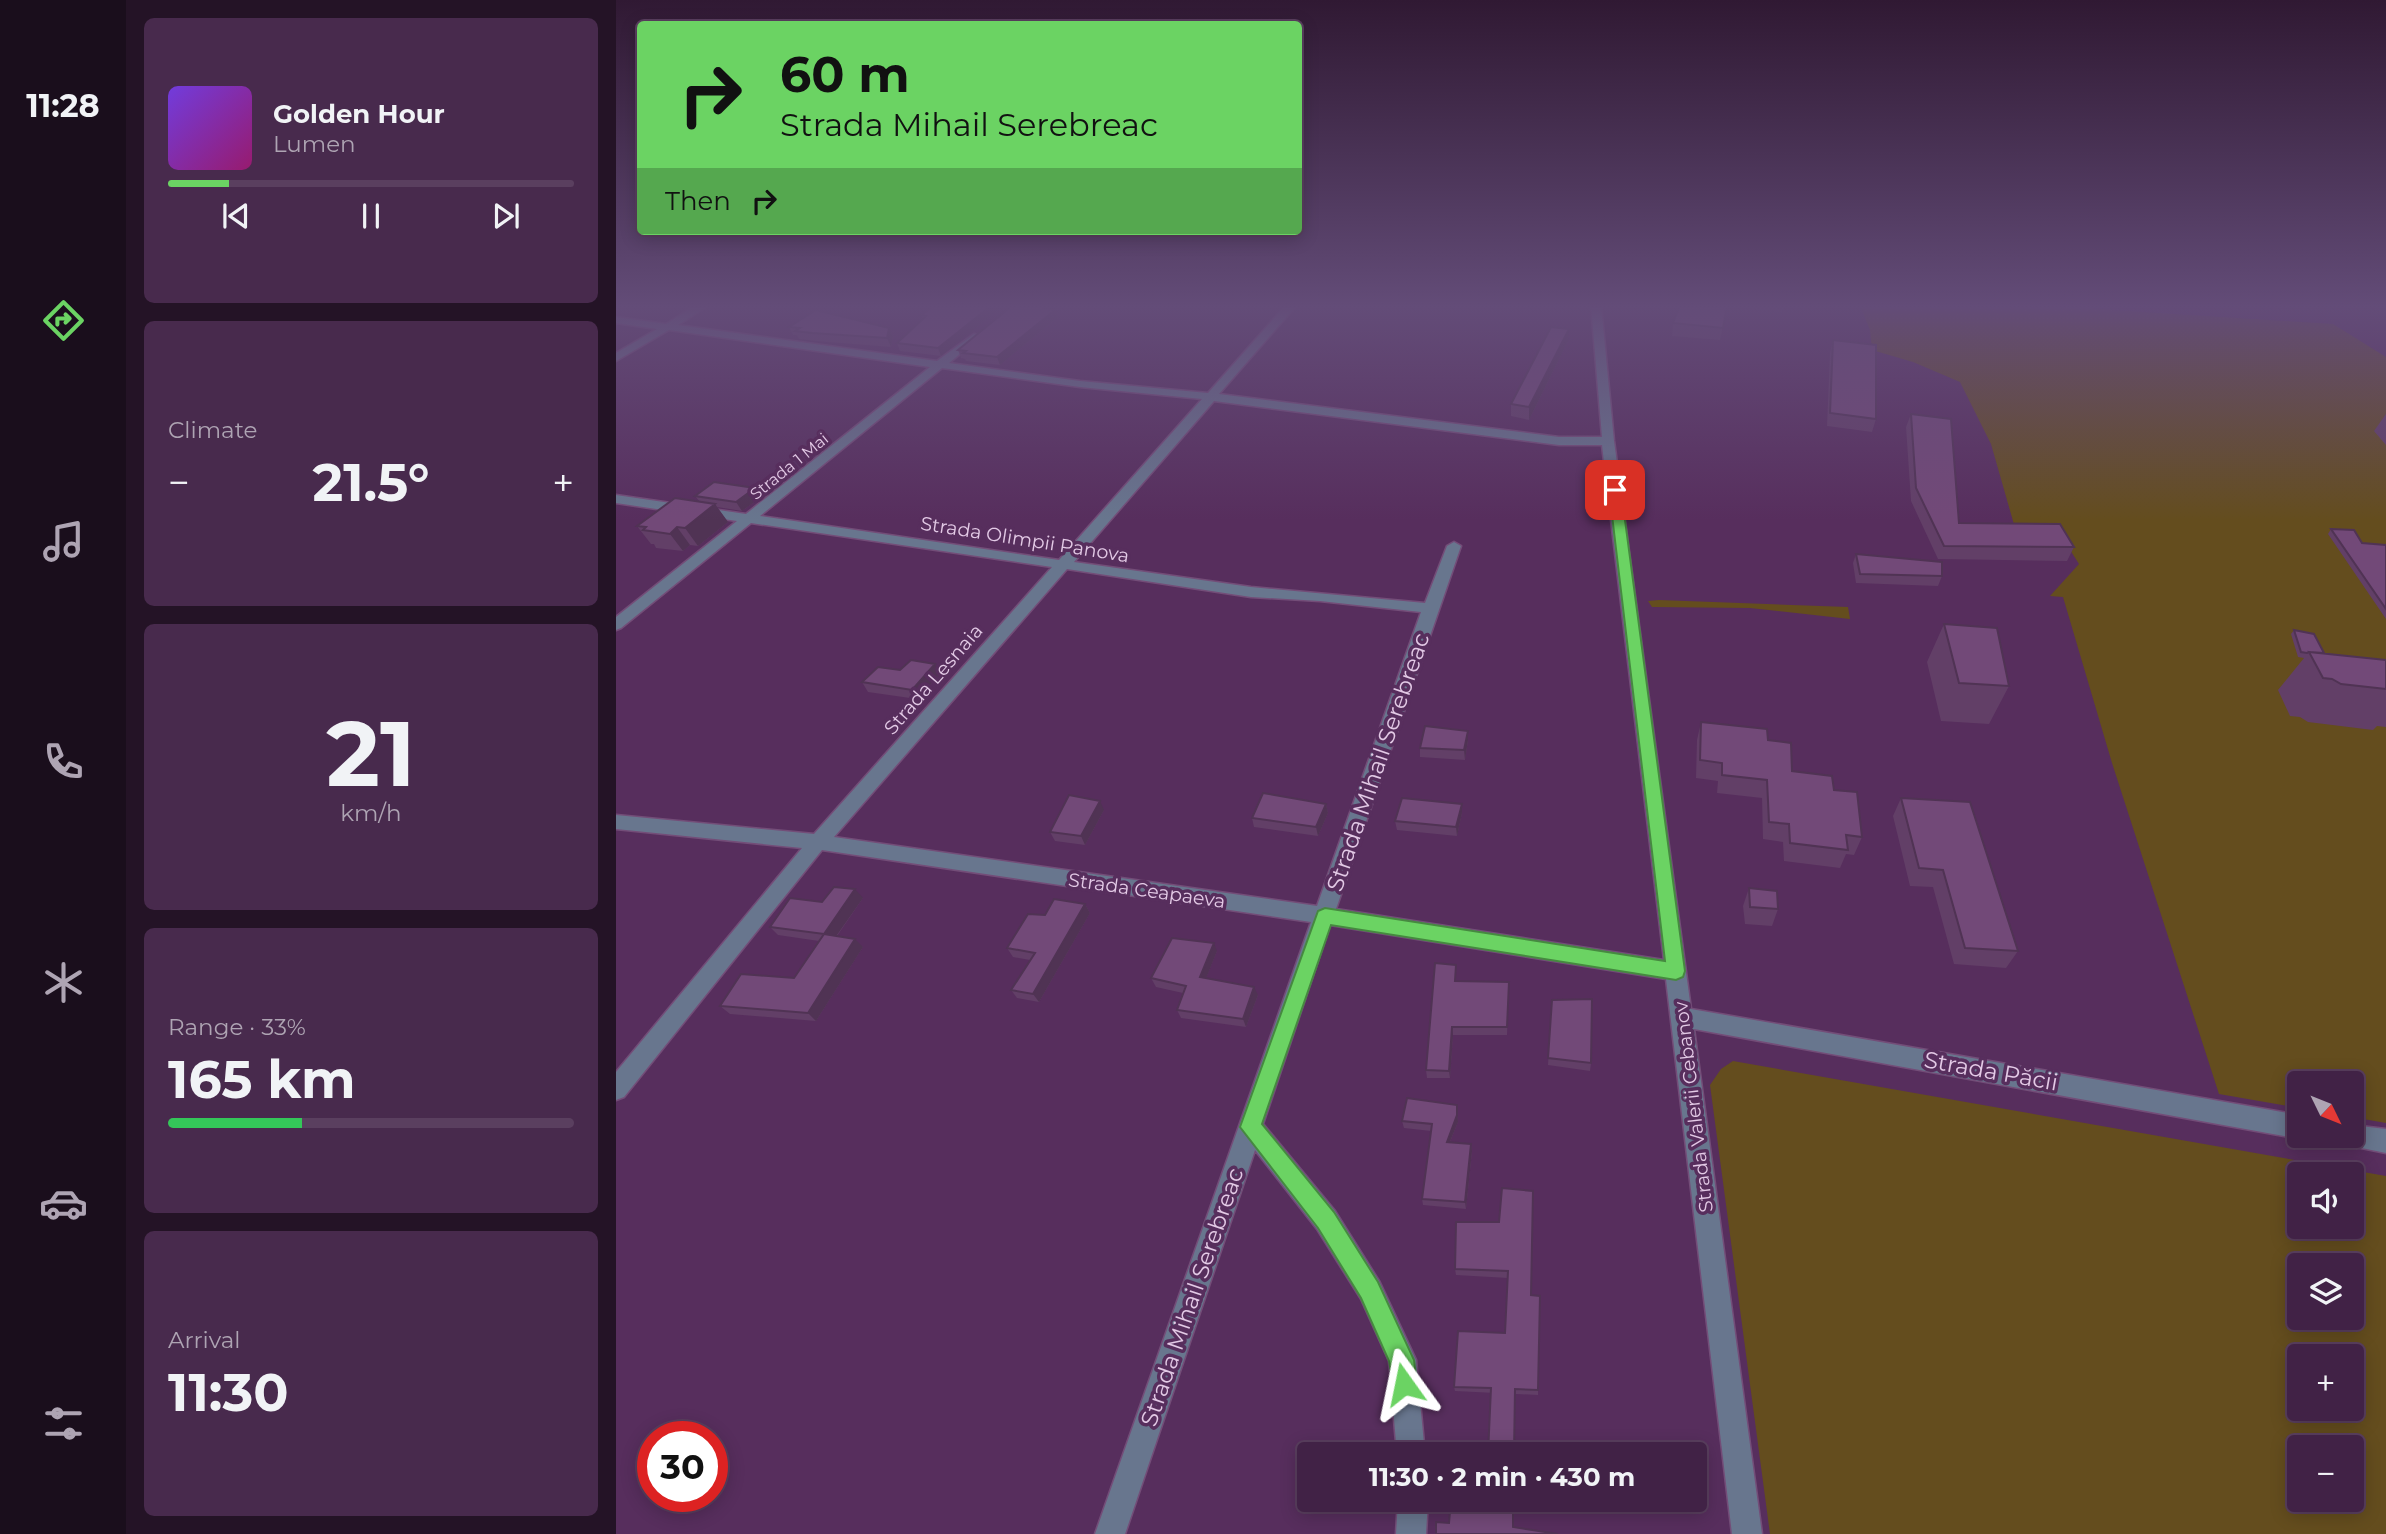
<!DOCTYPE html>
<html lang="en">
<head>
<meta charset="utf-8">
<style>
	:root { --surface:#412246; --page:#482a4d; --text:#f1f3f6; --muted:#aea4b3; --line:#5a3f5f; --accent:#6bd363 }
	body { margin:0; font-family:Montserrat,sans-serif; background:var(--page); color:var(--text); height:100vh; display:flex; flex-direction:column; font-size:26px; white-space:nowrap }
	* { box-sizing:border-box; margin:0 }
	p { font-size:23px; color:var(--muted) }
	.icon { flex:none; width:38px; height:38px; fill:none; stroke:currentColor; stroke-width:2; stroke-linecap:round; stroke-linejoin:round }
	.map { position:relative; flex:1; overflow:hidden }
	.drawer { display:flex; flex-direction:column; gap:18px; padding:18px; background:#241326; width:490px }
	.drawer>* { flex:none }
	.top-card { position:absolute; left:21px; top:21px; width:665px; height:214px; border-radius:7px; box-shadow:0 4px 18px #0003,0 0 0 2px var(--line); background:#6bd363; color:#111; overflow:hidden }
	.needle { width:46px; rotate:133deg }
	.fabs { position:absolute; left:1671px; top:1071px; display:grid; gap:14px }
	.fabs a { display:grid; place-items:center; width:77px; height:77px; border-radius:7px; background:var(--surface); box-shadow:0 4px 18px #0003,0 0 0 2px var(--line); font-size:35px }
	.speed { position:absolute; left:21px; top:1421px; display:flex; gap:14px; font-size:35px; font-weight:700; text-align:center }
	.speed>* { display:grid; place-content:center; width:91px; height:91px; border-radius:50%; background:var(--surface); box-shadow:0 4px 18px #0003,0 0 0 2px var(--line); line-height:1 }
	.speed .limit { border:10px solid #d22; background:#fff; color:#111 }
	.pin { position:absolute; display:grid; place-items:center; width:60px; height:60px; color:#fff; margin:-30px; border-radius:14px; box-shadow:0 4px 10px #0006 }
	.me { position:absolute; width:77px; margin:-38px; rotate:348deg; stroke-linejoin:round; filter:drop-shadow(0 0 5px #0008) }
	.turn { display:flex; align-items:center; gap:24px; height:147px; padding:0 28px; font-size:32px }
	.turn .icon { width:91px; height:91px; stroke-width:2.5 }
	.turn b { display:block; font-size:49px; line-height:60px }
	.then { display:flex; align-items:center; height:66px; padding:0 28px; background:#0003; gap:14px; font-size:26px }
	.big { font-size:52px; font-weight:700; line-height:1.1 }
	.drawer .widget { flex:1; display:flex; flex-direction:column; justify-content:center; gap:10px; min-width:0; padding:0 24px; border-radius:10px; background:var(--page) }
	.drawer .dial { align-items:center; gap:0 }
	.dial b { font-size:91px; line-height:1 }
	.song { display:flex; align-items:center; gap:21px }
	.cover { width:84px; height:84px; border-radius:10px; background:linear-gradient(135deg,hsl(260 70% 55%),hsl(320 70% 35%)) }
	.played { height:7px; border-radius:4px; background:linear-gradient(90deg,var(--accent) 15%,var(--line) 15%) }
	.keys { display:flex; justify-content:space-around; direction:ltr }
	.heat { display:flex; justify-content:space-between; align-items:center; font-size:38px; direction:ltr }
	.charge { height:10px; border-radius:5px; background:linear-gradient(90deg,#34c759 33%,var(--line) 0) }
	.trip { position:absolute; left:681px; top:1442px; width:410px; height:70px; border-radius:7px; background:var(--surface); box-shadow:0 4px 18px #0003,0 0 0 2px var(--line); font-weight:700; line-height:70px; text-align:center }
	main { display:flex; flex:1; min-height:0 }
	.tabs { display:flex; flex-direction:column; width:126px; justify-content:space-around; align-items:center; background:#1a0e1c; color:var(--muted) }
	.tabs .icon { width:49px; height:49px }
	.tabs .on { color:var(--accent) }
	.tabs b { font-size:32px; color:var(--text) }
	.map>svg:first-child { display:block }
	.green { fill:#644d1e; fill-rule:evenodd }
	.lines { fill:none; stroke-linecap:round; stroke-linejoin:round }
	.minor-casing { stroke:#734d78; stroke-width:3 }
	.minor { fill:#68768e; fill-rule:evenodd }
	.wall { fill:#623f67 }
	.shaded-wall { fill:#503354 }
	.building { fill:#724978; stroke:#503354; stroke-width:2 }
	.route { fill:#6bd363; stroke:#468940; stroke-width:2 }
	.labels { text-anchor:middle; stroke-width:7; stroke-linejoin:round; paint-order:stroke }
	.far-street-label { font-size:16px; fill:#e3cae6; stroke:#572e5d }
	.street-label { font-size:19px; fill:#e3cae6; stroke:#572e5d }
	.near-street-label { font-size:23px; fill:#e3cae6; stroke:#572e5d }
</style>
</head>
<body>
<main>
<nav class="tabs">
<b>11:28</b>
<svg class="icon on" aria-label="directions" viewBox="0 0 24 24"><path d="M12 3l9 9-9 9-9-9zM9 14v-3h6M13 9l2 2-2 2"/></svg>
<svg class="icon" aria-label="music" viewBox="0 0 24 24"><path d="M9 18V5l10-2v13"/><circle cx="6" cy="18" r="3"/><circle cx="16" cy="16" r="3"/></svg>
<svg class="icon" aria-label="phone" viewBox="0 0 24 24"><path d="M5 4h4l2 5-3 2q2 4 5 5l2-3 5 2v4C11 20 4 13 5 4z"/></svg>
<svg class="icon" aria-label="climate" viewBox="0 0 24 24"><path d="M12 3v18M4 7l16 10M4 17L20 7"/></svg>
<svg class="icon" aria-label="car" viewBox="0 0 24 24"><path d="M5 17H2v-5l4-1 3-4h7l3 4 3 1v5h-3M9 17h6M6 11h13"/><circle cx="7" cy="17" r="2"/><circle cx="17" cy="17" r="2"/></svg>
<svg class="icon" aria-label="filters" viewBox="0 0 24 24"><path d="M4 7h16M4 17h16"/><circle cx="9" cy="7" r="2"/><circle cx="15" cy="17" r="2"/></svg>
</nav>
<section class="drawer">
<div class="widget">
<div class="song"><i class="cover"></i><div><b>Golden Hour</b><p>Lumen</p></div></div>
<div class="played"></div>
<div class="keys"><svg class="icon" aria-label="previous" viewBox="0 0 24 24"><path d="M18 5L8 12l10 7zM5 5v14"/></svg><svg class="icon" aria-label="pause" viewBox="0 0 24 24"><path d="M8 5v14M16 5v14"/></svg><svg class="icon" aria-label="next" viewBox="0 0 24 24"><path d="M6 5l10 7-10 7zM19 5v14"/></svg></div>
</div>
<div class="widget"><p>Climate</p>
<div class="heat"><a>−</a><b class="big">21.5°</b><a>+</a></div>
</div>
<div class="widget dial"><b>21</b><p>km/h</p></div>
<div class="widget"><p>Range · 33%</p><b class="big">165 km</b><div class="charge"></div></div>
<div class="widget"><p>Arrival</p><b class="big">11:30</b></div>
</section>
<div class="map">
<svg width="1770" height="1534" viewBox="0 0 1770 1534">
	<rect width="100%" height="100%" fill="#572e5d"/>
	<!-- green -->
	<path class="green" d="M1244 305H1455L1480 309 1717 324 1770 357V1123L1736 1117V1083H1684L1683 1108 1603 1094 1496 763 1447 597 1434 596 1463 564 1444 534 1399 528 1375 444 1344 382 1297 362 1256 350 1254 330Z
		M1043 600 1232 607 1234 619 1134 608 1036 607 1032 601Z
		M1117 1061 1770 1176V1534H1154L1094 1085 1105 1069ZM1684 1174H1736V1227H1684ZM1684 1265H1736V1318H1684ZM1684 1356H1736V1409H1684ZM1684 1447H1736V1500H1684Z"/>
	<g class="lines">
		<!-- minor casing -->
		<g class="minor-casing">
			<path id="minor" d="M80 305H93L62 325 321 361 358 334 362 335V339L333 363 464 381 592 393 670 305H681L603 394 943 437H986L975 305H985L998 441 1075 1009 1684 1115V1136H1691L1684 1139 1078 1029 1146 1534H1116L1050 979 714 925 647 1124 719 1211 763 1281 800 1360 809 1454H781L773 1361 745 1299 701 1229 639 1150 509 1534H479L695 922 206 850 8 1097 0 1100V1072L186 848 0 829V815L198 834 436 567 135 523 5 628 0 630V617L121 521 0 503V495L130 514 314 367 53 330 0 361V353L41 329 0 323V317L50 324ZM326 368 464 387 586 399 443 560 144 516ZM598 401 943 445H986L1048 960 720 909 845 546 838 542 831 546 809 603 635 587 458 562ZM451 569 635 597 704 601 805 612 701 906 218 837Z
				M1736 1125 1770 1129V1153L1726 1144 1722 1136H1736Z
				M782 1500H812L810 1534H780Z"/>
		</g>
		<!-- minor -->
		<use href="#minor" class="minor"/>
	</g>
	<!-- wall -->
	<path class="wall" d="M319 305H388L325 356 284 351 281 343 307 319 305 315Z
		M397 305H443L438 309 442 317 384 365 350 361 349 359 345 358 342 350Z
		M1064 305H1168L1166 312 1111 306 1104 340 1056 336 1057 323Z
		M173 327 277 336 275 347 200 341 183 339 181 335H177Z
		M1217 340 1260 419 1256 432 1211 426 1214 353Z
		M952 341 913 420 895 416V404Z
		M1295 414 1343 523 1458 547 1451 561 1322 559 1295 501 1290 427Z
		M1770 414V445L1758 431Z
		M139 488 145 497 126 511 101 507 112 522 82 546 74 545 67 551 40 548 38 544H35L21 526 84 502 79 496Z
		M1715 529 1746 543 1770 545V619L1712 534Z
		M1240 554 1326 576 1322 586 1240 583 1237 563Z
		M1328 624 1393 686 1373 724 1325 721 1311 662Z
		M1678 630 1708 653 1770 660V727L1761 726 1757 730 1692 722 1684 717 1674 716 1662 690 1688 658 1682 657 1675 634Z
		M319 664 325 673 301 699 252 692 246 682 284 670Z
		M1085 722 1152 740 1176 771 1218 790 1246 837 1238 855 1230 854 1224 868 1168 861 1167 842 1147 839 1146 798 1101 793 1102 781 1080 778 1081 740Z
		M852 740 849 760 804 757V748Z
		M1285 798 1402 951 1390 968 1338 964 1317 887 1294 886 1277 816Z
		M710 804 712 813 702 836 638 827 636 818Z
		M488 810 469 845 439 841 434 832Z
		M846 813 841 836 781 830 779 821Z
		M1133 888 1162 909 1156 926 1129 924 1127 906Z
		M247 898 221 936 247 947 200 1021 114 1014 104 1006 178 978 203 941 162 935 154 927 206 902Z
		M469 904 474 913 423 1002 401 998 395 990 414 960 397 957 391 948 429 915Z
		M601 951 590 978 642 995 630 1027 565 1018 561 1010 567 993 540 987 535 978Z
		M840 965V981L893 982 891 1035H837L834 1078H811L810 1070Z
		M936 1000 975 1063 974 1071 932 1065Z
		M841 1105 842 1122 834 1142 855 1144 856 1151 850 1209 807 1205 806 1199 815 1131 788 1128 786 1121Z
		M883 1222 915 1295 922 1390V1395L839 1391 838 1387 889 1333 892 1278 840 1275 839 1269Z"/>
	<!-- shaded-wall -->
	<path class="shaded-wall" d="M376 305H388L325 356 322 348Z
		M431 305H443L430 316 428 308Z
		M439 310 442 317 384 365 381 357Z
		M273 328 277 336 275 347 271 338Z
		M953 329 952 341 913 420V407Z
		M139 488 145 497 126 511 120 502Z
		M99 504 112 522 82 546 69 528Z
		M61 527 74 545 67 551 54 534Z
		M319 664 325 673 301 699 296 690Z
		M852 731V740L849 760 848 750Z
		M484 801 488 810 469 845 465 836Z
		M710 804 712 813 702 836 700 827Z
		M846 804V813L841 836 840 827Z
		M239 889 247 898 216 942 208 934Z
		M469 904 474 913 423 1002 417 994Z
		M239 939 247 947 200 1021 192 1013Z
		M598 943 601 951 587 986 584 977Z
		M638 987 642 995 630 1027 627 1019Z
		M836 1027 837 1035 834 1078 833 1071Z
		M841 1105 842 1122 831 1149V1142Z
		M855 1144 856 1151 850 1209 849 1202Z"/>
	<!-- building -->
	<path class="building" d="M319 305H376L322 348 281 343 310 316 305 315Z
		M397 305H431L428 308 439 310 381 357 347 353 350 351 342 350Z
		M1064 305H1111L1107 328 1057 323Z
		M200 310 273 328 271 338 196 333 179 331 184 328 173 327Z
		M935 327 953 329 913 407 895 404Z
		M1217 340 1260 345V419L1214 413Z
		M1295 414 1335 419 1343 523 1444 524 1458 547 1328 546 1300 488Z
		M98 482 139 488 120 502 79 496Z
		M59 498 99 504 69 528 61 527 54 534 27 530 30 527 21 526Z
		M1715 529 1738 530 1746 543 1770 545V609Z
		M1240 554 1326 562V576L1244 574Z
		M1328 624 1381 628 1393 686 1343 683Z
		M1678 630 1698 634 1708 653 1693 652 1691 653 1685 652Z
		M1693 652 1770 660V689L1725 684 1716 679 1707 678Z
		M295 660 319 664 296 690 246 682 262 667 284 670Z
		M1085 722 1151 729 1152 740 1175 743 1176 771 1216 776 1218 790 1241 792 1246 837 1230 835 1232 850 1174 843 1173 824 1153 822 1151 780 1106 775V763L1084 760Z
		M809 726 852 731 848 750 804 748Z
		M647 793 710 804 700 827 636 818Z
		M453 795 484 801 465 836 434 832Z
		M786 798 846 804 840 827 779 821Z
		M1285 798 1354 802 1402 951 1349 948 1327 870 1303 868Z
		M218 887 239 889 208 934 154 927 174 898 206 902Z
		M1133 888 1161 891 1162 909 1134 907Z
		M438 899 469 904 417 994 395 990 419 953 391 948 412 914 429 915Z
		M208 934 239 939 192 1013 104 1006 125 974 178 978Z
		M556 938 598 943 584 977 638 987 627 1019 561 1010 570 986 535 978Z
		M819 963 840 965 839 981 893 982 891 1027H836L833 1071 810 1070Z
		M976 999 975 1063 932 1058 936 1000Z
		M791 1098 841 1105V1115L831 1142 855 1144 849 1202 806 1199 816 1124 786 1121Z
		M886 1188 917 1191 915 1295 924 1296 922 1390 899 1389 898 1454H872L875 1388 838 1387 842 1331 889 1333 892 1271 839 1269 840 1222H883Z
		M835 1500H897V1527L942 1534H820V1522L833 1523Z"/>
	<!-- sky -->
	<linearGradient id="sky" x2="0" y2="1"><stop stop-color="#301933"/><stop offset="0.59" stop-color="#634c78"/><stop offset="1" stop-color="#634c78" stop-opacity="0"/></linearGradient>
	<rect width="1770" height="520" fill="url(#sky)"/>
	<!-- route -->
	<path class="route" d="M999 487 1005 490 1069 971 1067 977 1060 980 715 925 646 1124 718 1212 762 1282 798 1360 801 1384 797 1392 788 1396 779 1392 773 1361 745 1298 702 1228 624 1127 702 911 709 908 1049 961 993 490Z"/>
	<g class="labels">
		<!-- far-street labels -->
		<g class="far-street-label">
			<text transform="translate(173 466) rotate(-39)" y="6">Strada 1 Mai</text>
		</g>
		<!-- street labels -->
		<g class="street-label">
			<text transform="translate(409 539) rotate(9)" y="7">Strada Olimpii Panova</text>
			<text transform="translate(317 679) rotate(-49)" y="7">Strada Lesnaia</text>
			<text transform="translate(531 890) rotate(8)" y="7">Strada Ceapaeva</text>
			<text transform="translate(1077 1107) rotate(-97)" y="7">Strada Valerii Cebanov</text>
		</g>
		<!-- near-street labels -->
		<g class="near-street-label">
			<text transform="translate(762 762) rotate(-71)" y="8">Strada Mihail Serebreac</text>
			<text transform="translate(1375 1071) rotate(10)" y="8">Strada Păcii</text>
			<text transform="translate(576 1297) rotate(-71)" y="8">Strada Mihail Serebreac</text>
		</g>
	</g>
</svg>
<div class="fabs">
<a><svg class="needle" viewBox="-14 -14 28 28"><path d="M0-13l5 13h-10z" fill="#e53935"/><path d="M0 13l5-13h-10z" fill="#aea4b3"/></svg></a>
<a><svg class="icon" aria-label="sound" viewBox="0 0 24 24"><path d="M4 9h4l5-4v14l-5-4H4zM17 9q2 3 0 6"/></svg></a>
<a><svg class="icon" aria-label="layers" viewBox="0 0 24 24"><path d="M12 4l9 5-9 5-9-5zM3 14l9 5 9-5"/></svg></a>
<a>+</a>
<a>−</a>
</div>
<div class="speed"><div class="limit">30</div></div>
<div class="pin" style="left:999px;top:490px;background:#d93025"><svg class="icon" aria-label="arrive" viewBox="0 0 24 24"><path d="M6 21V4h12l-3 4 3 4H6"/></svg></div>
<svg class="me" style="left:788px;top:1384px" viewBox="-20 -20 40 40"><path d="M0-17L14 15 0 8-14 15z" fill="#6bd363" stroke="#fff" stroke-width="4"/></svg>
<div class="trip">11:30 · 2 min · 430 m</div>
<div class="top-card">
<div class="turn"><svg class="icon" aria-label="right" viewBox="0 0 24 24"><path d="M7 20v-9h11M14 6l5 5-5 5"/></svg><div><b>60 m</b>Strada Mihail Serebreac</div></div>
<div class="then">Then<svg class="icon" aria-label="right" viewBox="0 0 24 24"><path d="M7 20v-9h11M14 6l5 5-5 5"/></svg></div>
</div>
</div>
</main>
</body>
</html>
